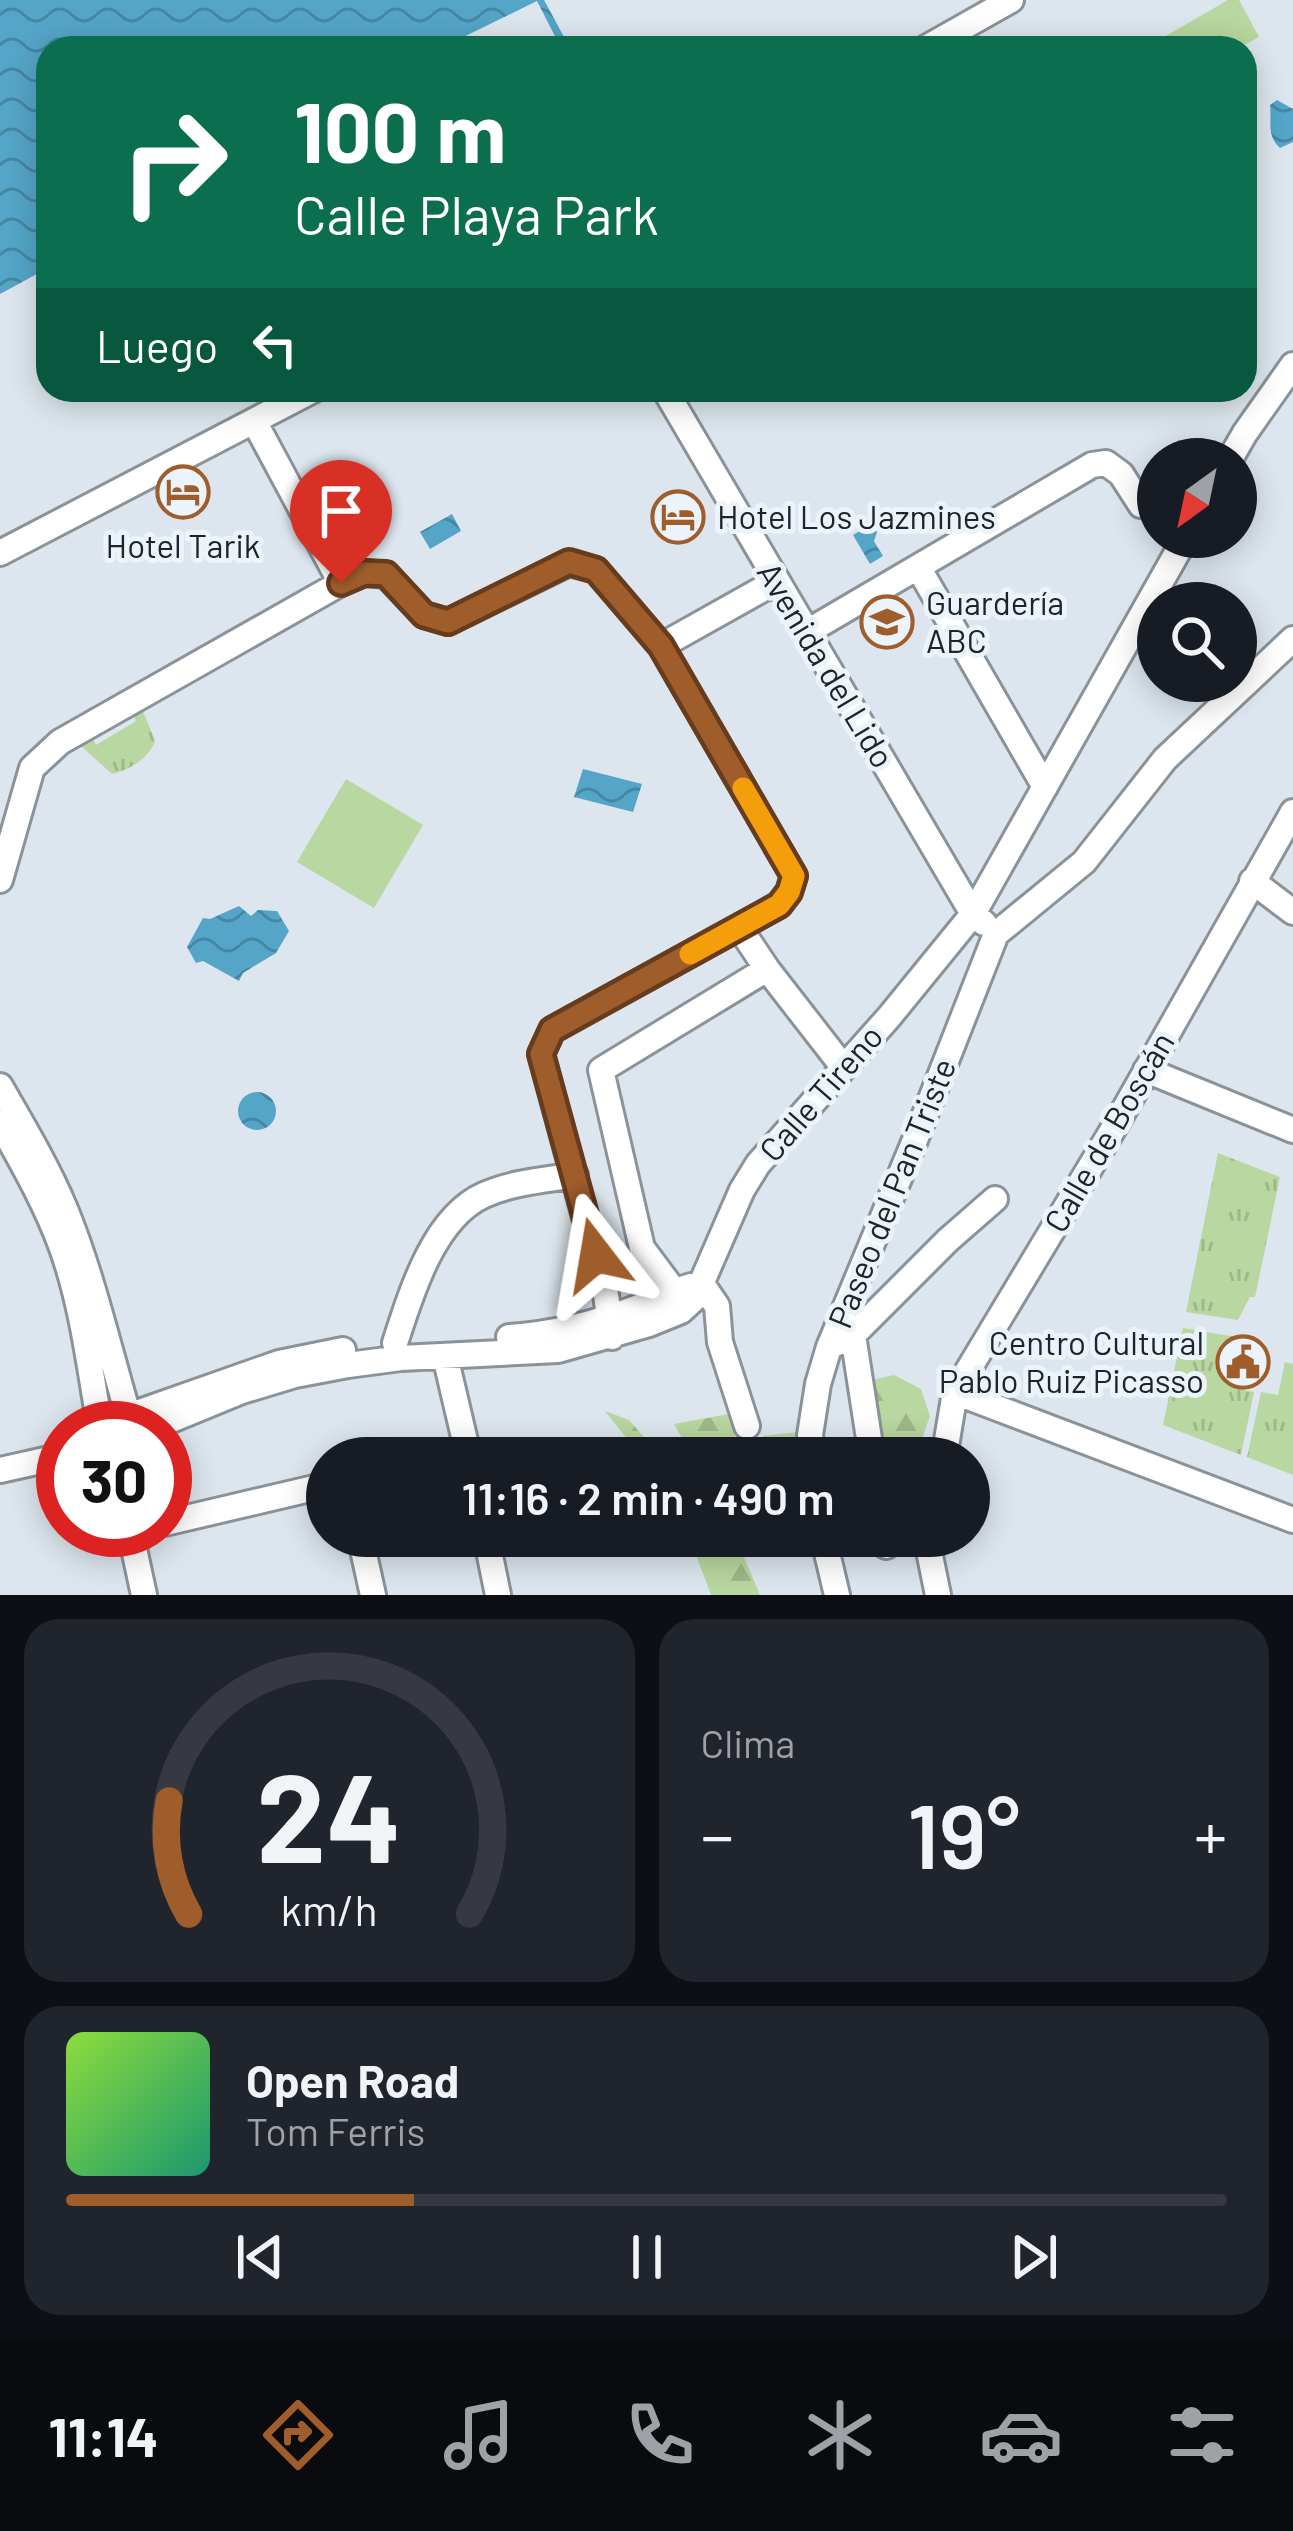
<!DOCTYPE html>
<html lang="es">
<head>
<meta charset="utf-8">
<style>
	:root { --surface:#171b24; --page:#20242c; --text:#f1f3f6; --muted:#9ea1a6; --line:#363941; --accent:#9f5d2b }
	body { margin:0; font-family:Barlow,sans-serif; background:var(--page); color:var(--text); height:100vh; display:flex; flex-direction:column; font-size:45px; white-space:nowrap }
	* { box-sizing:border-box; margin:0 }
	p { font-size:39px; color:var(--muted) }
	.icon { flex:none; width:66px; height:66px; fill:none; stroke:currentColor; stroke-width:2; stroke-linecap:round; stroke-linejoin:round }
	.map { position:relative; height:1595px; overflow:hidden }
	.drawer { display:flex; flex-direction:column; gap:24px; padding:24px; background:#0d0f14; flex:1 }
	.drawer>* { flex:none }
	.guide { position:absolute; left:36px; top:36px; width:1221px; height:366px; border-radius:36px; box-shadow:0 6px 30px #0003; background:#0b6e4f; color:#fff; overflow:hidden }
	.needle { width:78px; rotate:213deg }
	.tools { position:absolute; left:1137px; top:438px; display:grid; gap:24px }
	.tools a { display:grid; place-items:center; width:120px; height:120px; border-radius:50%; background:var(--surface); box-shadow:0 6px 30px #0003; font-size:60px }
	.speed { position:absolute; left:36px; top:1401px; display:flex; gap:24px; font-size:60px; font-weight:700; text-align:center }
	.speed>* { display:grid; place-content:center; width:156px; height:156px; border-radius:50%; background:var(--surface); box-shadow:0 6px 30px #0003; line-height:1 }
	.speed .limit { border:18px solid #d22; background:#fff; color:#111 }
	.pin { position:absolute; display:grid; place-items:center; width:102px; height:102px; color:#fff; margin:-123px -51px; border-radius:50% 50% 50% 0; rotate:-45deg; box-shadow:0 0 12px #0007 }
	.pin .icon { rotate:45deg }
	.me { position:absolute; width:132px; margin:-66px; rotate:346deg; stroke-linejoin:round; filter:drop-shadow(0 0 9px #0008) }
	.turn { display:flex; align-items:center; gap:42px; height:252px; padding:0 60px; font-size:54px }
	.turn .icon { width:156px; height:156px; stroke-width:2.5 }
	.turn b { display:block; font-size:84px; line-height:102px }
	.then { display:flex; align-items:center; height:114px; padding:0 60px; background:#0003; gap:24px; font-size:45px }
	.big { font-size:90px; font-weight:600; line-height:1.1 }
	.drawer .tile { flex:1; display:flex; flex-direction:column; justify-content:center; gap:18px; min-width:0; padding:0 42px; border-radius:36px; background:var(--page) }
	.drawer .dial { align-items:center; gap:0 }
	.dial svg { height:312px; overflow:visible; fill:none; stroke:var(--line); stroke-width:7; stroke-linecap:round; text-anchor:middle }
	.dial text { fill:var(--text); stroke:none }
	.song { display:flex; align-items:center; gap:36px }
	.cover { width:144px; height:144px; border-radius:18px; background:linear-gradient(135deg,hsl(90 70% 55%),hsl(160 70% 35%)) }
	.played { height:12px; border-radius:6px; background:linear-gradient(90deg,var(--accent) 30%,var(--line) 30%) }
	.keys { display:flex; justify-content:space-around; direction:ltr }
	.heat { display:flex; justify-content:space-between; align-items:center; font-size:66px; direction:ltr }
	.drawer .tiles { flex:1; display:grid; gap:24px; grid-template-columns:1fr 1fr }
	.tile:last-child { grid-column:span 2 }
	.trip { position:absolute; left:306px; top:1437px; width:684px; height:120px; border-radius:60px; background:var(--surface); box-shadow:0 6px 30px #0003; font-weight:600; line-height:120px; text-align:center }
	.tabs { display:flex; height:192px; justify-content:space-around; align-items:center; background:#090b0e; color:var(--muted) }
	.tabs .icon { width:84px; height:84px }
	.tabs .current { color:var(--accent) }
	.tabs b { font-size:54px; color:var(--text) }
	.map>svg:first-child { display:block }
	.grass { fill:url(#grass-tufts) }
	.forest { fill:url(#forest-firs) }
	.green { fill:#b9d7a0 }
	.water { fill:url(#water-waves) }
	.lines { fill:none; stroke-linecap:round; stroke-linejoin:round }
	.minor-casing { stroke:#8a929a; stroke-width:30 }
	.minor { stroke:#fff; stroke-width:24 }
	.route-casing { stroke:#673c1c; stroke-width:30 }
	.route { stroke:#9f5d2b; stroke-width:21 }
	.slow { stroke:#f59e0b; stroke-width:21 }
	.labels { text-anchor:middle; stroke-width:10; stroke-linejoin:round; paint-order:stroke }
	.poi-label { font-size:33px; fill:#212427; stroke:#ebf3fb; text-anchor:start }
	.street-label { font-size:33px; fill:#212427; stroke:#ebf3fb }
</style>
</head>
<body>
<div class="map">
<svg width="1293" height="1595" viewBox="0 0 1293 1595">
	<defs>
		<pattern id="grass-tufts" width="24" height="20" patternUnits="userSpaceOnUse" patternTransform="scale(3)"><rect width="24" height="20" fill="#b9d7a0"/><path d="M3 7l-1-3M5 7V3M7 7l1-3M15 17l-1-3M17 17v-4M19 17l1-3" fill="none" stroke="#9fb88a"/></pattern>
		<pattern id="forest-firs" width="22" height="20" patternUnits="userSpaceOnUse" patternTransform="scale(3)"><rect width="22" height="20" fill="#b9d7a0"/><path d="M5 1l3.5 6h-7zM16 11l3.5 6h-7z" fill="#9fb88a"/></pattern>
		<pattern id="water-waves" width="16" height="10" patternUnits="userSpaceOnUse" patternTransform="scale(3)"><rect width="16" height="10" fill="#54a5c8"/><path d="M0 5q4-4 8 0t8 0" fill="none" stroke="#4586a2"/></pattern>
	</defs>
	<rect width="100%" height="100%" fill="#dde6ee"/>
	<!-- grass -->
	<path class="grass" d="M137 709 143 711 155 741C149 758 130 770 112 774L80 745 89 732 96 745 136 721 131 711Z
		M1218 1153 1280 1177 1255 1297H1250L1238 1320 1186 1312Z
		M1183 1328 1236 1337 1237 1365 1242 1366 1238 1389 1254 1392 1241 1455 1163 1425Z
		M1285 1362 1293 1364V1475L1247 1457 1261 1392 1278 1395Z"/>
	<!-- forest -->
	<path class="forest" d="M894 1375 921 1389 930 1416 915 1458H880L866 1381Z
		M605 1411 629 1420 662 1458H642Z
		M729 1414 741 1458H693L674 1424Z
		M798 1432 802 1458H768L763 1436Z
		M689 1536H735L760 1595H711Z"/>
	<!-- green -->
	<path class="green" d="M1228 0H1239L1259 37 1239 48H1161L1157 41Z
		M346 779 423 825 374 908 297 862Z"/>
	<!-- water -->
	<path class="water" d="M0 0H544L570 48H561L537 1 441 48H48V268L0 294Z
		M1277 100 1293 109V142L1280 148C1266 135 1272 122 1270 105Z
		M452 514 461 531 430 549 420 532Z
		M872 524 877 532 874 541 883 556 870 564 853 535Z
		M583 769 642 784 633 812 574 797Z
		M239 906 251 916 258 910 277 911 289 931 276 953 243 973 239 981 203 961 196 963 187 947 203 918 210 919Z
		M238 1111a19 19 0 1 1 38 0a19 19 0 1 1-38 0Z"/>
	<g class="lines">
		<!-- minor casing -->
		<g class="minor-casing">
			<path id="minor" d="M926 48 1011 0
				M665 390 973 914 984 923
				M254 421 341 583
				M1230 459 1245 433 1293 365
				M0 553 313 390
				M918 567 1045 787
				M807 632 1092 465 1106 463 1121 474 1141 505
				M0 880 32 768 60 742 341 583 365 573 386 575 424 615 448 622 569 563 596 570 661 646 777 581
				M1252 881 1293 912
				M767 969 844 1068
				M1146 1070 1293 1130
				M0 1086C23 1126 47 1166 65 1209 92 1275 108 1346 128 1414
				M0 1123C23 1164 46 1204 62 1248 82 1304 89 1363 99 1421
				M702 1284 717 1306 720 1342 747 1426
				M675 1292 642 1248 601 1070 767 969 739 927
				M853 1335 872 1458
				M509 1337C555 1334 595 1324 639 1307 660 1299 679 1287 702 1284
				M612 1337 606 1295 541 1054 552 1030 779 905 789 892 794 876 661 646
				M395 1343C411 1294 433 1218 484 1195 513 1182 545 1180 575 1175
				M829 1347 853 1335 948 1240 995 1199
				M445 1356 469 1458
				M955 1392 1293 1520
				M131 1415 279 1363 343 1350
				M152 1428 242 1391 295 1375 348 1365 401 1358 558 1350 649 1324 681 1311 695 1298 742 1190 758 1164 889 1017 973 914 1186 537
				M813 1458 810 1435 818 1384 829 1347 915 1140 996 934 1084 862 1165 759 1293 639
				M944 1458 955 1392 1115 1126 1293 812
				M0 1470 63 1456
				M165 1523 327 1485
				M130 1530 144 1595
				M360 1536 373 1595
				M486 1536 498 1595
				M823 1536 837 1595
				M885 1536 886 1546
				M930 1536 928 1546 938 1595"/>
		</g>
		<!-- minor -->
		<use href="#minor" class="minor"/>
	</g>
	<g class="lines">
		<!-- route casing -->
		<g class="route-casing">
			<path id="route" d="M341 583 364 573 386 574 424 615 448 622 569 562 596 570 661 646 794 876 789 892 779 905 552 1030 541 1054 596 1255"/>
		</g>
		<!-- route -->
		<use href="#route" class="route"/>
		<!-- slow -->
		<path class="slow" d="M690 954 779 905 789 892 794 876 743 788"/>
	</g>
	<!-- icons -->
	<defs>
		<g id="hotel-ring" transform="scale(2.7)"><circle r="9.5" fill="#ebf3fb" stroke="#9f5d2b" stroke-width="1.5"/><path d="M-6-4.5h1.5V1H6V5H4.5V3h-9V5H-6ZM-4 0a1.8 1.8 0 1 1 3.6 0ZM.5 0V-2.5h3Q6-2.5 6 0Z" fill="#9f5d2b"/></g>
		<g id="school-ring" transform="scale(2.7)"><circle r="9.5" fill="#ebf3fb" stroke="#9f5d2b" stroke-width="1.5"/><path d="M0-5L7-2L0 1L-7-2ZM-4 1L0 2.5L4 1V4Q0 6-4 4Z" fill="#9f5d2b"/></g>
		<g id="civic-ring" transform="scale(2.7)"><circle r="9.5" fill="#ebf3fb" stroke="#9f5d2b" stroke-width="1.5"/><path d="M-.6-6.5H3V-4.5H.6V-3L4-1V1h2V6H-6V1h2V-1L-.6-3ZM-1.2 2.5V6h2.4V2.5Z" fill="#9f5d2b"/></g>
	</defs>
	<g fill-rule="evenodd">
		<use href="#hotel-ring" x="183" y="492"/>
		<use href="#hotel-ring" x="678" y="517"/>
		<use href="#school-ring" x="887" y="622"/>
		<use href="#civic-ring" x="1243" y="1362"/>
	</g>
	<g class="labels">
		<!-- poi labels -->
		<g class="poi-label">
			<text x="717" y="529">Hotel Los Jazmines</text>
			<text x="183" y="558" text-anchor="middle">Hotel Tarik</text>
			<text x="926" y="615">Guardería<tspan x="926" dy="38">ABC</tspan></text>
			<text x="1204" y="1355" text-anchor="end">Centro Cultural<tspan x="1204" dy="38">Pablo Ruiz Picasso</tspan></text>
		</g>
		<!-- street labels -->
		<g class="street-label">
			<text transform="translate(826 665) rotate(59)" y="12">Avenida del Lido</text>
			<text transform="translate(821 1093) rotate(-49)" y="12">Calle Tireno</text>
			<text transform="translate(1109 1132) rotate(-60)" y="12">Calle de Boscán</text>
			<text transform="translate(892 1193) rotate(-68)" y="12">Paseo del Pan Triste</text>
		</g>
	</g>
</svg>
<div class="tools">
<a><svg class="needle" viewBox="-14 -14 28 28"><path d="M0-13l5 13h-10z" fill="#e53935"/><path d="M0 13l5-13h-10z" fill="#9ea1a6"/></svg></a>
<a><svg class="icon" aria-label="search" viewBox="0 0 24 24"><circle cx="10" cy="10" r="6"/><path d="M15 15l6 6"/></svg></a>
</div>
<div class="speed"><div class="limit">30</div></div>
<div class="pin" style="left:341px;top:583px;background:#d93025"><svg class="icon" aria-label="arrive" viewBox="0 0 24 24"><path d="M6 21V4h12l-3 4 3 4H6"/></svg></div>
<svg class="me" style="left:596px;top:1255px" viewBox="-20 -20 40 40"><path d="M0-17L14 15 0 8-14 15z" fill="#9f5d2b" stroke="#fff" stroke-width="4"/></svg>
<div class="trip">11:16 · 2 min · 490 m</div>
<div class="guide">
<div class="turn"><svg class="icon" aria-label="right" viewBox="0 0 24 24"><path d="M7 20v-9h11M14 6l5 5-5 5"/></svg><div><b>100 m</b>Calle Playa Park</div></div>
<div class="then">Luego<svg class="icon" aria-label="left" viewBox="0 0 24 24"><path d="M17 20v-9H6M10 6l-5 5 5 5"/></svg></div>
</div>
</div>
<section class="drawer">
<div class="tiles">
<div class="tile dial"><svg viewBox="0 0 100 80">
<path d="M14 69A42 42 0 1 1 86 69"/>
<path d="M14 69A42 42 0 0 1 9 40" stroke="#9f5d2b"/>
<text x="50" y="56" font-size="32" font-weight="700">24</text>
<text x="50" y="72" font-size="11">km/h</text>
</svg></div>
<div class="tile"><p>Clima</p>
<div class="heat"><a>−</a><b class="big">19°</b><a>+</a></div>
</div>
<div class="tile">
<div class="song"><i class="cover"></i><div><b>Open Road</b><p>Tom Ferris</p></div></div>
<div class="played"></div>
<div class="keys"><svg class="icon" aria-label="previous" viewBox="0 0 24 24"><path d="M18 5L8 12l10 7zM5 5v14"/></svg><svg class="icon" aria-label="pause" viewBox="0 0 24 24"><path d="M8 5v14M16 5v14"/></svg><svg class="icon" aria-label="next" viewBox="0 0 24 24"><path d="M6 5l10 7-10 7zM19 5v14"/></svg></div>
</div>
</div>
</section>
<nav class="tabs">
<b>11:14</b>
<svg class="icon current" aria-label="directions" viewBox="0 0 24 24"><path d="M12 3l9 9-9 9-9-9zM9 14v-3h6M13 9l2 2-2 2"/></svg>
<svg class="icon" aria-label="music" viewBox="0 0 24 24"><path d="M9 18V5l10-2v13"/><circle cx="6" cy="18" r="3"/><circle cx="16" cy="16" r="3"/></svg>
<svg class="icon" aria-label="phone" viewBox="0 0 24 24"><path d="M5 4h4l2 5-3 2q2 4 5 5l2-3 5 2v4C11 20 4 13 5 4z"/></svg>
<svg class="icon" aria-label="climate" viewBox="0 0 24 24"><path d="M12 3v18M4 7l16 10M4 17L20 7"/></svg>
<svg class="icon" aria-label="car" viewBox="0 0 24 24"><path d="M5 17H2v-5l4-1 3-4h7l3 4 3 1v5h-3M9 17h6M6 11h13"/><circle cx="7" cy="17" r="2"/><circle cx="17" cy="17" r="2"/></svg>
<svg class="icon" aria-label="filters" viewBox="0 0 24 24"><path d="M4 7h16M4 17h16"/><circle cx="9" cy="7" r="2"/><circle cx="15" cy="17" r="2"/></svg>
</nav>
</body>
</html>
